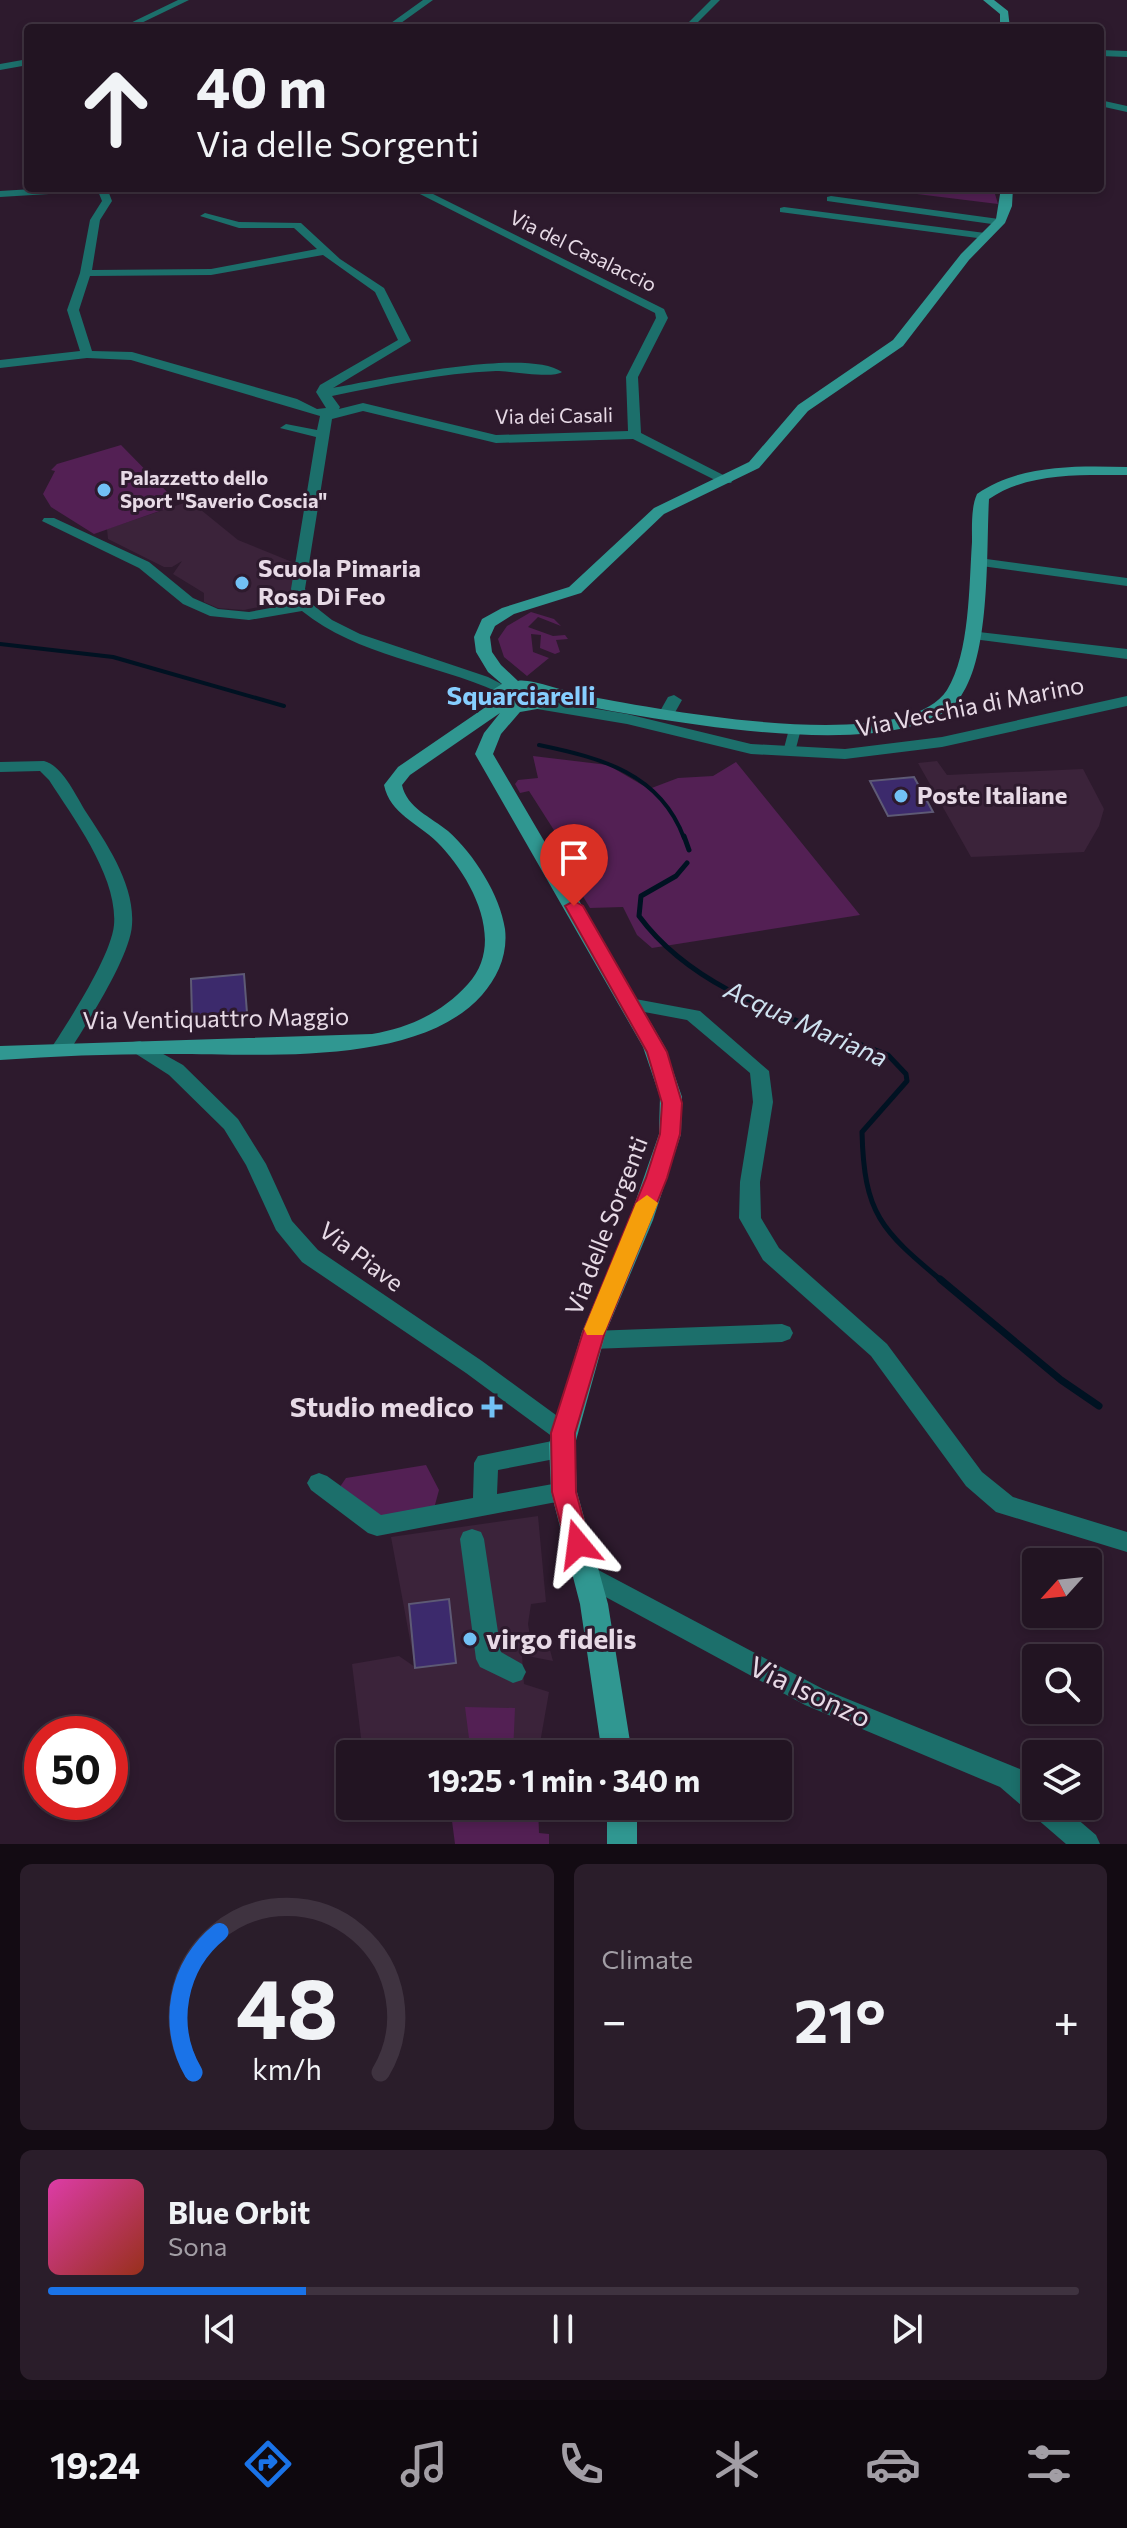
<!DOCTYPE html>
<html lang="en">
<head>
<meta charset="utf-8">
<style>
	:root { --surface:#221422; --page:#2a1d2a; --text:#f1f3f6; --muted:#a29ea5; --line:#3f3340; --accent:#1a73e8 }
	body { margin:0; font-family:Commissioner,sans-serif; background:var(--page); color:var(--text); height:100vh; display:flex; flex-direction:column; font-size:30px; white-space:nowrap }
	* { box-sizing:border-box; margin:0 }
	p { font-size:26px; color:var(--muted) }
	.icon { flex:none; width:44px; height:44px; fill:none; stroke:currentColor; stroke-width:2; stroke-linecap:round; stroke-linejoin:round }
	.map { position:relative; height:1844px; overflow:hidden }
	.side { display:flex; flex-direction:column; gap:20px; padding:20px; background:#130b13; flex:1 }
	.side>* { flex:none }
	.banner { position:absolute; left:24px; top:24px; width:1080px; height:168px; border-radius:8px; box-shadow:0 4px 12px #0003,0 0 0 2px var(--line); background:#221422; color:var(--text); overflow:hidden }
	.needle { width:52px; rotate:243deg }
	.fabs { position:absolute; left:1022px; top:1548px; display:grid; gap:16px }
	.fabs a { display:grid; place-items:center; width:80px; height:80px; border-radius:8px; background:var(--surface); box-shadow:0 4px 12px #0003,0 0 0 2px var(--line); font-size:40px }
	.speed { position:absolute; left:24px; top:1716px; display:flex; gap:16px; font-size:40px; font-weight:700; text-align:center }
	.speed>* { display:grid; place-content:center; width:104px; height:104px; border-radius:50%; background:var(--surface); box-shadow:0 4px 12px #0003,0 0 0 2px var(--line); line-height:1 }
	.speed .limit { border:12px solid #d22; background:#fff; color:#111 }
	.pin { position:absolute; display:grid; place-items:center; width:68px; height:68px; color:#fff; margin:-82px -34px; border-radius:50% 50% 50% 0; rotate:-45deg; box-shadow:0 0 8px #0007 }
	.pin .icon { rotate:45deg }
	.me { position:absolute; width:88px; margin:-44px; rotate:344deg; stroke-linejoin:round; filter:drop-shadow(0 0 6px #0008) }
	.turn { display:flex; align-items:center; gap:28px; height:168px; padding:0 40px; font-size:36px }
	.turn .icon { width:104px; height:104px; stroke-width:2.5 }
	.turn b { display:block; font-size:56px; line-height:68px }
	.big { font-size:60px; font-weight:700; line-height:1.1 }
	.side .tile { flex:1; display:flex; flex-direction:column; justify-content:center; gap:12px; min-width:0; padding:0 28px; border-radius:12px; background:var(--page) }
	.side .dial { align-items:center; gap:0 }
	.dial svg { height:208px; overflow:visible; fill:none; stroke:var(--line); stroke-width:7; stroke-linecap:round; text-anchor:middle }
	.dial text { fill:var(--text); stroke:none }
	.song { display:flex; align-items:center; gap:24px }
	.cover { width:96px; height:96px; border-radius:12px; background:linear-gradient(135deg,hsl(320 70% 55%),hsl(10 70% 35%)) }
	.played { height:8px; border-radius:4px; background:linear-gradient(90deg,var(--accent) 25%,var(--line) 25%) }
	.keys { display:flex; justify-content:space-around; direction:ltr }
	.heat { display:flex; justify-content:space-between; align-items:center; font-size:44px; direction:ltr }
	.side .tiles { flex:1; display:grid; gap:20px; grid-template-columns:1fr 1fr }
	.tile:last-child { grid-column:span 2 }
	.trip { position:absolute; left:336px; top:1740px; width:456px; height:80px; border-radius:8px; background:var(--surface); box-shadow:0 4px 12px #0003,0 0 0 2px var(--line); font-weight:700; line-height:80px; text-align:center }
	.dock { display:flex; height:128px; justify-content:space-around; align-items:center; background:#0e080e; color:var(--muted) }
	.dock .icon { width:56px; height:56px }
	.dock .on { color:var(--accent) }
	.dock b { font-size:36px; color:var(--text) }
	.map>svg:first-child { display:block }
	.built { fill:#3b233a }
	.green { fill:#532054 }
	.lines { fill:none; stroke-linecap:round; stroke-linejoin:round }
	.stream-far2 { stroke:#001222; stroke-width:4 }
	.stream-far1 { stroke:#001222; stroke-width:5 }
	.stream { stroke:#001222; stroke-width:7 }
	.building { fill:#3c2a6c; stroke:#5e5a75; stroke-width:2 }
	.pedestrian { fill:#1c6f6b; fill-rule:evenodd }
	.minor { fill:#1c6f6b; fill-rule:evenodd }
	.secondary { fill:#309791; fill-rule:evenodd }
	.route { fill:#e11d48; stroke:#92132f; stroke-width:2 }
	.slow { fill:#f59e0b }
	.poi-dot { fill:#72c1f5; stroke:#2d1a2d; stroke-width:3 }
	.labels { text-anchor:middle; stroke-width:6; stroke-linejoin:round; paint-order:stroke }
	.far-street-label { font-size:20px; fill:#e7dae6; stroke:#2d1a2d }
	.far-poi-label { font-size:20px; font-weight:bold; fill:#e7dae6; stroke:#2d1a2d; text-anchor:start }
	.poi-label { font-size:24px; font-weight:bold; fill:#e7dae6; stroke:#2d1a2d; text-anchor:start }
	.street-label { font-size:24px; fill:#e7dae6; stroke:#2d1a2d }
	.neighbourhood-label { font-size:26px; font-weight:bold; fill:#86ceff; stroke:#2d1a2d }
	.water-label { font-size:26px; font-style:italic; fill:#cfe2f0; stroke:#2d1a2d }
	.near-poi-label { font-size:28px; font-weight:bold; fill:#e7dae6; stroke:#2d1a2d; text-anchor:end }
	.near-street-label { font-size:28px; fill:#e7dae6; stroke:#2d1a2d }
</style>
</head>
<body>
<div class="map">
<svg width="1127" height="1844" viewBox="0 0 1127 1844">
	<rect width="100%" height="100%" fill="#2d1a2d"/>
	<!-- built -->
	<path class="built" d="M190 501 238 540 297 564 294 600 244 610 218 608 204 602V593L173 574 182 561 172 567H164L108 539 107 529Z
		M937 761 947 775 1083 769 1104 809 1099 826 1084 852 971 857 918 763Z
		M538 1516 546 1602 531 1604 528 1624 532 1648 550 1650 553 1661 522 1655 524 1684 549 1692 540 1743 542 1754H363L352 1664 399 1656 415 1667 391 1537Z
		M396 1806H482L401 1822Z"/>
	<!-- green -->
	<path class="green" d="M868 188H982L995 194 998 204Z
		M121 445 171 496 168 508 94 534 51 507 43 494 55 471 51 470 57 464Z
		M531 612 554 619 561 626 538 617 528 627 553 636 565 635 568 639 556 640 560 652 555 654 540 648 541 635 531 634 533 652 549 658 527 676 504 657 498 639 507 626Z
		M533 756 608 765 649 789 678 778 713 776 736 762 860 915 652 948 637 935 623 907 590 908 556 852 566 849 529 791 520 793 515 784 518 780 538 778Z
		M426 1465 439 1490 432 1516 377 1526 335 1494 346 1478Z
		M465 1707 515 1708 513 1754H471Z
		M482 1806H538L539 1833 549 1834V1844H455L452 1821 481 1817Z"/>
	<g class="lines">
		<!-- stream-far2 -->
		<path class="stream-far2" d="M0 644 113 657 284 706
			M539 745C601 758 660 773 684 838"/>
		<!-- stream-far1 -->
		<path class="stream-far1" d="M684 836 689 850
			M687 863 676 876 641 896 639 916C697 995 801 1020 888 1055L906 1074 907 1081 862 1132C864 1214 881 1230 942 1281"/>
		<!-- stream -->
		<path class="stream" d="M940 1279 1061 1380 1099 1406"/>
	</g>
	<!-- building -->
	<path class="building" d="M914 777 933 812 888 816 870 781Z
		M244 974 247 1013 192 1016 191 979Z
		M449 1599 456 1663 415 1668 409 1604Z"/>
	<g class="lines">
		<!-- pedestrian -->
		<path class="pedestrian" d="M795 725 801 729 795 752 793 755H785L783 752 789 729Z"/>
		<!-- minor -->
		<path class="minor" d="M178 0H189L131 28H120Z
			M423 0H433L394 28H384Z
			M711 0H720L692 28H683Z
			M1100 50 1127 51V57L1100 56Z
			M28 59V65L0 70V64Z
			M1100 100 1127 106V112L1100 106Z
			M49 188H107L112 201 100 220 92 270 211 269 317 249 294 228H239L200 216 205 213 239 222 301 223 340 259 384 288 411 341 333 388C378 380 526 347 562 372 552 379 511 371 496 371 440 373 386 385 332 396L340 407 339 409 363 403 496 435 628 431 626 377 656 318 655 313 408 188H421L664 309 668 318 638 377 641 433 733 480 731 483H721L633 439 496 443 363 411 332 419 305 589 313 605 332 620 360 634 488 677 511 689 503 694 498 692C433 663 358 656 302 611L249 620 210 616 183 604 139 568 42 521 44 518H54L149 562 193 598 218 609 249 612 297 603 291 589 316 437 280 428 286 424 317 430 320 416 131 360 87 358 0 368V360L80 351 67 310 80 273 90 220 102 201 98 191 0 197V191ZM323 255 375 292 398 340 320 385 316 392 326 408 317 409 297 399 132 352 92 351 79 310 90 276 211 275Z
			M831 196 999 219 1004 222 999 225 827 201V197Z
			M784 207 985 233 990 236 985 239 780 212V208Z
			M979 558 1127 578V586L974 565V559Z
			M970 631 1127 649V659L965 638V632Z
			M674 695 682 700 673 716H661L659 713 668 697Z
			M1127 696V706L942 747 845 759 751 754 627 724 537 709 529 704 537 699 627 714 751 744 845 749 942 737Z
			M44 761C63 766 76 796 86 812 107 844 135 885 132 925 130 957 87 1023 69 1052L62 1053 52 1047C70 1019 111 956 114 925 118 877 74 819 49 780L40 771 0 772V762Z
			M630 998 700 1011 769 1071 773 1102 760 1182 761 1218 779 1248 887 1344 982 1472 1013 1497 1127 1532V1552L996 1512 966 1486 871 1356 763 1260 739 1218 740 1182 753 1102 750 1073 687 1020 623 1008 621 1004Z
			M140 1041 183 1065 238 1119 266 1164 292 1221 318 1250 482 1361 571 1426 575 1433 567 1441 574 1449 570 1456 498 1470 497 1494 564 1482 572 1485 576 1492 572 1499 377 1536 368 1533 311 1490 307 1483 311 1476 319 1473 327 1476 381 1515 473 1498 474 1463 478 1456 557 1440 466 1373 302 1262 276 1230 246 1165 224 1129 169 1075 133 1052 130 1047 133 1042Z
			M782 1324 790 1327 793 1333 790 1339 782 1342 591 1349 583 1346 580 1340 583 1334 591 1331Z
			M472 1529 481 1532 484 1539 501 1652 522 1664 526 1672 522 1680 513 1683 480 1667 476 1659 460 1539 463 1532Z
			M587 1564 823 1689 1020 1769 1036 1784V1806H1062L1096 1835 1100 1844H1066L1000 1787 805 1705 578 1582 575 1575 578 1568Z"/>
		<!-- secondary -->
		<path class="secondary" d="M983 0H994L1008 11 1010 28H1000V14Z
			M1001 188H1013L1012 206 1005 223 969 260 903 346 808 411 759 468 664 514 581 593 514 614 495 626 490 637 492 652 501 665 518 681C528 678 567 692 582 695 652 708 903 758 947 690 970 653 969 585 972 542 972 527 971 507 977 494 1020 464 1077 466 1127 467V475C1081 475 1028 472 989 499 986 552 991 652 961 696 908 774 630 714 548 699L543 708 520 712 501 734 493 754 665 1047 682 1097 681 1134 653 1220 606 1332 575 1444 577 1492 608 1604 632 1754H602L580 1604 551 1492 549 1444 582 1332 629 1220 659 1134 660 1097 643 1047 475 754 484 733 500 713 410 775 402 785C407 808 431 817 448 831 474 854 500 895 505 929 508 954 498 977 482 995 416 1069 255 1053 163 1054 109 1054 54 1056 0 1060V1046L372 1034C409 1028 443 1012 468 984 507 942 471 876 437 842 418 823 390 814 384 785L398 767 493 702 494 689 502 684 488 672 476 652 474 637 482 619 502 608 569 587 654 508 749 462 798 405 893 340 961 254 996 219ZM524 690 533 695 531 700 516 701 509 698 511 693Z
			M607 1806H637V1844H607Z"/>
	</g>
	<!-- route -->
	<path class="route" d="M574 901 583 906 667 1052 682 1103 680 1134 667 1178 605 1332 575 1433 576 1492 590 1544 587 1551 578 1554 569 1551 566 1544 552 1492 551 1433 583 1332 646 1178 660 1134 662 1103 647 1052 565 906Z"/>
	<!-- slow -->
	<path class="slow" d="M647 1195 658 1203 606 1329 603 1335H587L584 1329 636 1203Z"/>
	<!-- markers -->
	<g class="poi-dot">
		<circle cx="104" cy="490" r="8"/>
		<circle cx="242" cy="583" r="8"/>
		<circle cx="901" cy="796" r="8"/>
		<path d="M488 1395h8v8h8v8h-8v8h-8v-8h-8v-8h8z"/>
		<circle cx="470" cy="1639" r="8"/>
	</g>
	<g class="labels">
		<!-- far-street labels -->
		<g class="far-street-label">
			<text transform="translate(583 251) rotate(26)" y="7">Via del Casalaccio</text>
			<text transform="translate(554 416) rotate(-1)" y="7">Via dei Casali</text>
		</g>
		<!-- far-poi labels -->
		<g class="far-poi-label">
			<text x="120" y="485">Palazzetto dello<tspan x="120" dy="23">Sport "Saverio Coscia"</tspan></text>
		</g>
		<!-- poi labels -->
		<g class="poi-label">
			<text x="258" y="577">Scuola Pimaria<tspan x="258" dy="28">Rosa Di Feo</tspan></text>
			<text x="917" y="804">Poste Italiane</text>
		</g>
		<!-- street labels -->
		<g class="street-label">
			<text transform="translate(970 707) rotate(-11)" y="8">Via Vecchia di Marino</text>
			<text transform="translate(216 1019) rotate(-1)" y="8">Via Ventiquattro Maggio</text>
			<text transform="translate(607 1226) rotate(-69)" y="8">Via delle Sorgenti</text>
			<text transform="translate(361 1257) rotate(37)" y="8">Via Piave</text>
		</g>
		<!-- neighbourhood labels -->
		<g class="neighbourhood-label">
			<text x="521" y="705">Squarciarelli</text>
		</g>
		<!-- water labels -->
		<g class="water-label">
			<text transform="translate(806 1024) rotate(24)" y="9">Acqua Mariana</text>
		</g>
		<!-- near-poi labels -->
		<g class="near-poi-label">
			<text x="474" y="1417">Studio medico</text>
			<text x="486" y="1649" text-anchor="start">virgo fidelis</text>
		</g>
		<!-- near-street labels -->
		<g class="near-street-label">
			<text transform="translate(810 1692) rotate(25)" y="10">Via Isonzo</text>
		</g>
	</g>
</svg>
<div class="fabs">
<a><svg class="needle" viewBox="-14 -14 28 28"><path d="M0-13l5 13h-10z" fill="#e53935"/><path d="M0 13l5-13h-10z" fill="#a29ea5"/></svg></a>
<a><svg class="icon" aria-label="search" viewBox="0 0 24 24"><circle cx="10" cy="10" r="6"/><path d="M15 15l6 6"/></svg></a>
<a><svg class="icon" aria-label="layers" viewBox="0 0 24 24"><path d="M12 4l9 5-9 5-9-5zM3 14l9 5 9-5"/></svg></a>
</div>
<div class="speed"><div class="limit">50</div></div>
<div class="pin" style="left:574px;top:906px;background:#d93025"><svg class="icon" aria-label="arrive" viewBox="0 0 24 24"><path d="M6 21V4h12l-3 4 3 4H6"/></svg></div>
<svg class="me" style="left:578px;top:1544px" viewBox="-20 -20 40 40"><path d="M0-17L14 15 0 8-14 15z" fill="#e11d48" stroke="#fff" stroke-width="4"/></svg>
<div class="trip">19:25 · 1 min · 340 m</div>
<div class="banner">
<div class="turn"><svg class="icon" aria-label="ahead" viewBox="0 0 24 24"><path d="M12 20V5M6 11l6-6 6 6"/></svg><div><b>40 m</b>Via delle Sorgenti</div></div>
</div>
</div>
<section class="side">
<div class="tiles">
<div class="tile dial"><svg viewBox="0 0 100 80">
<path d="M14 69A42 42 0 1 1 86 69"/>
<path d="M14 69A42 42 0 0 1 24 15" stroke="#1a73e8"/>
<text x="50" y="56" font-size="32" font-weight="700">48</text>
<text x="50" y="72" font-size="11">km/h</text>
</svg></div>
<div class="tile"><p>Climate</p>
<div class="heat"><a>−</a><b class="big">21°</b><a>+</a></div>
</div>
<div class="tile">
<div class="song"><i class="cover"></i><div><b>Blue Orbit</b><p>Sona</p></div></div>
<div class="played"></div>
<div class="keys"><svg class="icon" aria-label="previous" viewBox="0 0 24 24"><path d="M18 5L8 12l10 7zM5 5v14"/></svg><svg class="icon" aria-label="pause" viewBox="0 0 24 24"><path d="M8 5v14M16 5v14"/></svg><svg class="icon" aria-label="next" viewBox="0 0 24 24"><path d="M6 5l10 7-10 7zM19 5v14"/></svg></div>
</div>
</div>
</section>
<nav class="dock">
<b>19:24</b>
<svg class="icon on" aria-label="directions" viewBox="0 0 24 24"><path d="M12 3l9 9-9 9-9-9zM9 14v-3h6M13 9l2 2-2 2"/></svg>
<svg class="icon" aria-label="music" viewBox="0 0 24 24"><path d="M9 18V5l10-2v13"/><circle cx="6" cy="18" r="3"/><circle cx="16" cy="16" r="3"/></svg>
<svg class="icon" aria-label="phone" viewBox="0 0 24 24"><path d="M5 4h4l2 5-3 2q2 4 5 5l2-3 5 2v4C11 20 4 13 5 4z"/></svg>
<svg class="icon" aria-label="climate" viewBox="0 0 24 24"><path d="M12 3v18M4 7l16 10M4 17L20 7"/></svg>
<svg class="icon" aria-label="car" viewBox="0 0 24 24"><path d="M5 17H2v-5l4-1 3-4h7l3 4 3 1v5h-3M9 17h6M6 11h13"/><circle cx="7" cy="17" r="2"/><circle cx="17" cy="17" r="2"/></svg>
<svg class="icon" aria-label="filters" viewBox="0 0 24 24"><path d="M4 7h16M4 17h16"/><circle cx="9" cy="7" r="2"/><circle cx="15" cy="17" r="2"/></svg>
</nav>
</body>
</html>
